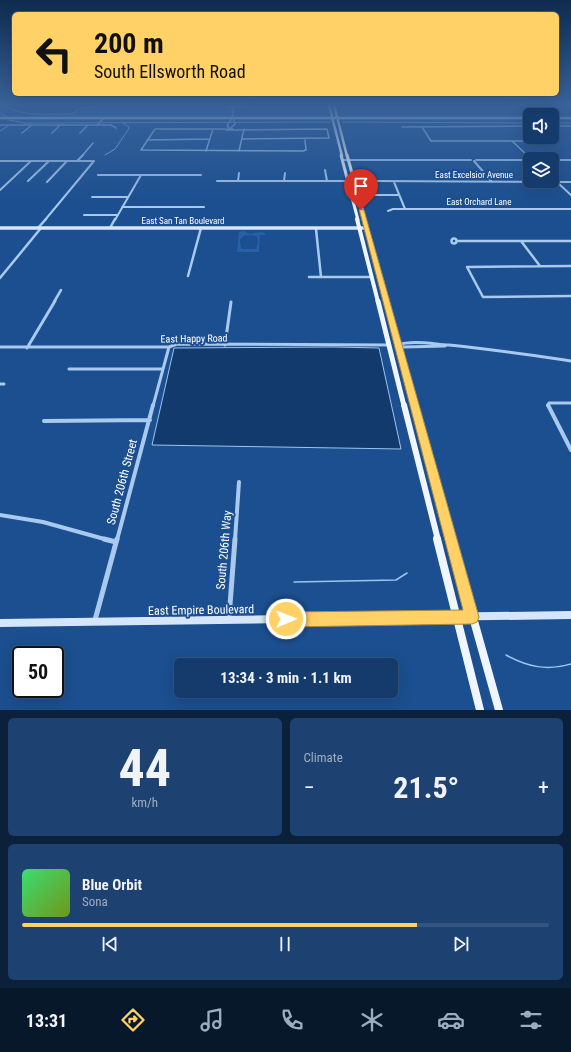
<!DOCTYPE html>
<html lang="en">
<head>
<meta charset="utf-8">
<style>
	:root { --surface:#143b6b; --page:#1d4271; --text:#f1f3f6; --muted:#9dadc1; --line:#33557e; --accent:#ffd166 }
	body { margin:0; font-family:"Roboto Condensed",sans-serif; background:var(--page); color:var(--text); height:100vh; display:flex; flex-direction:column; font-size:15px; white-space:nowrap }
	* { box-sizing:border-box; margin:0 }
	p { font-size:13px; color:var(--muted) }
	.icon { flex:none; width:22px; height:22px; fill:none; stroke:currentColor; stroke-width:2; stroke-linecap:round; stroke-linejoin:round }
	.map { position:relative; height:710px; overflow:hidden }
	.details { display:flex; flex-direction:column; gap:8px; padding:8px; background:#0b203b; flex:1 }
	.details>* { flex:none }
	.top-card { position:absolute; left:12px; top:12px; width:547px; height:84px; border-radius:6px; box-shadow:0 4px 16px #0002,0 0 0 1px var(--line); background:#ffd166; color:#111; overflow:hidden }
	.tools { position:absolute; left:523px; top:108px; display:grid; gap:8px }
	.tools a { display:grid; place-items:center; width:36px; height:36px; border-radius:6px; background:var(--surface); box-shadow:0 4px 16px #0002,0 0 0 1px var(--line); font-size:20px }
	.speed { position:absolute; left:12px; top:646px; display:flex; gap:8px; font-size:20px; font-weight:700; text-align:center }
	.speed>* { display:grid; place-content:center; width:52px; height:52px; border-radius:50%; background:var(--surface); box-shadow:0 4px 16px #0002,0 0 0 1px var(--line); line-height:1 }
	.speed .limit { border:2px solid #111; border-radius:6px; background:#fff; color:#111 }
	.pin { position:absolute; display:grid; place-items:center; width:34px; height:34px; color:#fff; margin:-41px -17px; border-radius:50% 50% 50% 0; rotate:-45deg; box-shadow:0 0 4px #0007 }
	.pin .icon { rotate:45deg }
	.me { position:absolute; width:44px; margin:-22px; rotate:89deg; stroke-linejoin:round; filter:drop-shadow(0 0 3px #0008) }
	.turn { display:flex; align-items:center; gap:14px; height:84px; padding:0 16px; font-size:18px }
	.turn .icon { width:52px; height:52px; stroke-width:2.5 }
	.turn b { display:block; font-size:28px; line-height:34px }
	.big { font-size:30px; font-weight:700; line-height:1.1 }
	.details .tile { flex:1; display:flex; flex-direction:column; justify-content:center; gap:6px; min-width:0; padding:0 14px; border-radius:6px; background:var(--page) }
	.details .dial { align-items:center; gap:0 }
	.dial b { font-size:52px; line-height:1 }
	.song { display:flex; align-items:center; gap:12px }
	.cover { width:48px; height:48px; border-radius:6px; background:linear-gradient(135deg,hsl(140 70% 55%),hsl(80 70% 35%)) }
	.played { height:4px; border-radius:2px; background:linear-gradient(90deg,var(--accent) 75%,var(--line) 75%) }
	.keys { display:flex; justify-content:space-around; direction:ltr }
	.heat { display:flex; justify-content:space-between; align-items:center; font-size:22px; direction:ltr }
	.details .tiles { flex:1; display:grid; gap:8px; grid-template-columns:1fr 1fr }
	.tile:last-child { grid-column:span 2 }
	.trip { position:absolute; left:174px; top:658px; width:224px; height:40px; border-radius:6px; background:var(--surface); box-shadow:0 4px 16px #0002,0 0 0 1px var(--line); font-weight:700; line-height:40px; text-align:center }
	.dock { display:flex; height:64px; justify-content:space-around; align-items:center; background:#08182b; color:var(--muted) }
	.dock .icon { width:28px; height:28px }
	.dock .current { color:var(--accent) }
	.dock b { font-size:18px; color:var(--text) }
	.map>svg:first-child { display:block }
	.green { fill:#2461a8; fill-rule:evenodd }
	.water { fill:#123a6d; stroke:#9cc4f0 }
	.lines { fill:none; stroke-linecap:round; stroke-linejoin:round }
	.stream-far1 { stroke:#9cc4f0; stroke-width:1 }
	.stream { stroke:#9cc4f0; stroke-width:1.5 }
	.street-far5 { stroke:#a9c9ee; stroke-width:1.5 }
	.street-far4 { stroke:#a9c9ee; stroke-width:2 }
	.street-far3 { stroke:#a9c9ee; stroke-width:2.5 }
	.street-far2 { stroke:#a9c9ee; stroke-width:3 }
	.street-far1 { stroke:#a9c9ee; stroke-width:4 }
	.street { stroke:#a9c9ee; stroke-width:5 }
	.secondary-far1 { stroke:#d6e6fa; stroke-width:3.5 }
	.secondary { stroke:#d6e6fa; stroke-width:8 }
	.primary-far5 { stroke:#f0f6ff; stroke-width:2.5 }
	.primary-far4 { stroke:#f0f6ff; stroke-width:3 }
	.primary-far3 { stroke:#f0f6ff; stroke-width:4 }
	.primary-far2 { stroke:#f0f6ff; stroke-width:5 }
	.primary-far1 { stroke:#f0f6ff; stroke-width:6 }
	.primary { stroke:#f0f6ff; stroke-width:8 }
	.route { fill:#ffd166; stroke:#a68842 }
	.labels { text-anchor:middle; stroke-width:4; stroke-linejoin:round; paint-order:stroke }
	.far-street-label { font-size:9px; fill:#fff; stroke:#1b4f8f }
	.street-label { font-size:10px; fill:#fff; stroke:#1b4f8f }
	.near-street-label { font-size:12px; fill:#fff; stroke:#1b4f8f }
</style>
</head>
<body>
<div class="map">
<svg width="571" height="710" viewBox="0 0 571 710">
	<rect width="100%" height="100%" fill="#1b4f8f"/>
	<!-- green -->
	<path class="green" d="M108 105H229L235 109 233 110 232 116 230 117H69L78 109Z
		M244 231 250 234 260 232 265 233V235H260L259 252H237L239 232ZM245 235 257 236 258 242 256 249H241L240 239Z"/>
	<!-- water -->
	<path class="water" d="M1 105H108L78 109 72 114C47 114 25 117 1 105Z
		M334 347 379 348 401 449 152 445 174 348Z"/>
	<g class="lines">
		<!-- stream-far1 -->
		<path class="stream-far1" d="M0 113 7 117
			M9 120 25 123 330 122
			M343 122 530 123
			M552 123H571
			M0 131 8 126
			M105 155 115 149 128 130 129 127 123 123"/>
		<!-- stream -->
		<path class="stream" d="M294 582 396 580 407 573
			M506 655C528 667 547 671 571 664"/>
		<!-- street-far5 -->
		<path class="street-far5" d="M228 105 233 108C234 115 232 120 227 125L229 128
			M233 107 245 106
			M0 125H111L116 128
			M97 125 104 118
			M552 126H571
			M402 127 530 126
			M422 127 431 141H554
			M231 128 234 130H226Z
			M231 128 235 124 233 118
			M226 129H155L141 150 303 151 306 150 305 140
			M234 130 327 129 329 138 242 139
			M22 133 32 125
			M52 133 60 125
			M80 133 88 125
			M147 140 210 139
			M512 141 528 156
			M206 151 213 129
			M239 151 244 129
			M82 156 93 143"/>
		<!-- street-far4 -->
		<path class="street-far4" d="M526 155 531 159
			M343 160H471
			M476 160H530
			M552 160H571
			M0 161H94
			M77 161 83 155
			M474 161 492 182
			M325 170 327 181
			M98 175H201
			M28 181 49 161
			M217 181H353
			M238 181 239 173
			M284 181 285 173
			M377 181 571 182
			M47 182 67 161
			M394 182 405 209
			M557 182 571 195
			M0 190 31 161
			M351 195H399
			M92 197H128
			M122 207H204
			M388 211 393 209H571
			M84 215H117
			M45 220 94 161
			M115 220 141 175"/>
		<!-- street-far3 -->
		<path class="street-far3" d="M38 228 46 219
			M110 228 115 219
			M316 229 321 277
			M451.5 241a2.5 2.5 0 1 1 5 0a2.5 2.5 0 1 1-5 0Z
			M458 241H571
			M521 241 540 266
			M571 266 467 267 483 297 571 296
			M188 276 201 228
			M309 277H371
			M0 278 41 228
			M54 302 61 290"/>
		<!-- street-far2 -->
		<path class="street-far2" d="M225 345 231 302
			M397 345C413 340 432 344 449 345 490 349 530 355 571 361
			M397 345 404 347 445 346
			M0 347H169L177 344 388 345
			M27 348 55 301
			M69 369H163
			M0 384H4
			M153 406 169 347
			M548 406 549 403H571"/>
		<!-- street-far1 -->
		<path class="street-far1" d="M548 405 571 450
			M44 421 150 420
			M0 515 43 522 108 540
			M117 540 153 405
			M235 540 239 482"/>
		<!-- street -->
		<path class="street" d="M104 539 116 542
			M229 618 235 539
			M95 620 117 539"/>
		<!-- secondary-far1 -->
		<path class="secondary-far1" d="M0 228H366"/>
		<!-- secondary -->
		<path class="secondary" d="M0 623 571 615"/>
		<!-- primary-far5 -->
		<path class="primary-far5" d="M329 105 342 156
			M334 105 347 156
			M0 118H530
			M552 118H571"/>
		<!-- primary-far4 -->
		<path class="primary-far4" d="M341 155 358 220
			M347 155 365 220"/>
		<!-- primary-far3 -->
		<path class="primary-far3" d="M357 219 378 302
			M364 219 386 302"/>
		<!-- primary-far2 -->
		<path class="primary-far2" d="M378 301 404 406
			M386 301 414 406"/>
		<!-- primary-far1 -->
		<path class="primary-far1" d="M404 405 438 540
			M414 405 451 540"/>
		<!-- primary -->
		<path class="primary" d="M437 539 480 710
			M451 539 499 710"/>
	</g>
	<!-- sky -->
	<linearGradient id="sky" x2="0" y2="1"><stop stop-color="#0f2b4f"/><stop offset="0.51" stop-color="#39639b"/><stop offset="1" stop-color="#39639b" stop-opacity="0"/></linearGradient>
	<rect width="571" height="204" fill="url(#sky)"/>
	<!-- route -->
	<path class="route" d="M359 209 364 210 479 617 477 622 472 624 286 627 281 625 279 619 281 614 286 612 463 610Z"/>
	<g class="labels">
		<!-- far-street labels -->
		<g class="far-street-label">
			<text x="474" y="178">East Excelsior Avenue</text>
			<text x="479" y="205">East Orchard Lane</text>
			<text x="183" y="224">East San Tan Boulevard</text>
		</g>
		<!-- street labels -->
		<g class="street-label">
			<text transform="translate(194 338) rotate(-1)" y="4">East Happy Road</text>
		</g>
		<!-- near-street labels -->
		<g class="near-street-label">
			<text transform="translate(122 482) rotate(-75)" y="4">South 206th Street</text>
			<text transform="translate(224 550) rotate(-85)" y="4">South 206th Way</text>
			<text transform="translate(201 610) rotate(-1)" y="4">East Empire Boulevard</text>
		</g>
	</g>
</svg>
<div class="tools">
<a><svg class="icon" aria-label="sound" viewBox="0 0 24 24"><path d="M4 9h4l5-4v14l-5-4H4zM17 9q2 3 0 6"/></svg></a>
<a><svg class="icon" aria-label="layers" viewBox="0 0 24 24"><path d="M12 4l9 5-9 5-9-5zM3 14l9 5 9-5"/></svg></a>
</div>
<div class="speed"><div class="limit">50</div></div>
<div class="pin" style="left:361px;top:210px;background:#d93025"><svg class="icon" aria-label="arrive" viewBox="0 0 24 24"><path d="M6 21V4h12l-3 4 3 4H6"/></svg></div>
<svg class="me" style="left:286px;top:619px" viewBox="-20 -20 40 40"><circle r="17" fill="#ffd166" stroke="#fff" stroke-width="3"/><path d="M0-11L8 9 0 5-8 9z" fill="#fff"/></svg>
<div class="trip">13:34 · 3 min · 1.1 km</div>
<div class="top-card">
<div class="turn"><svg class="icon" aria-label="left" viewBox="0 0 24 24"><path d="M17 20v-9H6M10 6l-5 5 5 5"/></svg><div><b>200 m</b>South Ellsworth Road</div></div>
</div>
</div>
<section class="details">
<div class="tiles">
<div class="tile dial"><b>44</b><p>km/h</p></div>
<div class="tile"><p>Climate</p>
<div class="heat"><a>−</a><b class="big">21.5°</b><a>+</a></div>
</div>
<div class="tile">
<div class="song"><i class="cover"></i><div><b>Blue Orbit</b><p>Sona</p></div></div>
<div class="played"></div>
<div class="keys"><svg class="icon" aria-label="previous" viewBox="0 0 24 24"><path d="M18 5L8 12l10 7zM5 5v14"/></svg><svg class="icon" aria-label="pause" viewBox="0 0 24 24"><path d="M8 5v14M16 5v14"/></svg><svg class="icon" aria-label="next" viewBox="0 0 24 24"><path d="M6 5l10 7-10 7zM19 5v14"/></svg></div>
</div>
</div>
</section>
<nav class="dock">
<b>13:31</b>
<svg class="icon current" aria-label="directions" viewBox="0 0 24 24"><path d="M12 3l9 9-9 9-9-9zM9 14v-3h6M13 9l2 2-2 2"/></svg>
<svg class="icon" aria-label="music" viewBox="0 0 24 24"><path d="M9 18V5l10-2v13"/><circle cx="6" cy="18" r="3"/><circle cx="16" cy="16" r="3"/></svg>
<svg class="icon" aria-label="phone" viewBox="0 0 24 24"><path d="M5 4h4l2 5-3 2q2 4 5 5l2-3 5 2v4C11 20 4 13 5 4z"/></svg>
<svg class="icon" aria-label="climate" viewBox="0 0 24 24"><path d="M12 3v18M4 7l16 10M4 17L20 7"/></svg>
<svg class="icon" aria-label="car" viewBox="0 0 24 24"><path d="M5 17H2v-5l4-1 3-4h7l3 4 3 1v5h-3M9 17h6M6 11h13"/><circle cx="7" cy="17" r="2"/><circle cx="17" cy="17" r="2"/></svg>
<svg class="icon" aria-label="filters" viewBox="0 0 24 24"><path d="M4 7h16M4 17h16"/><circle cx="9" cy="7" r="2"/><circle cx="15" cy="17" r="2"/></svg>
</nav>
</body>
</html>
